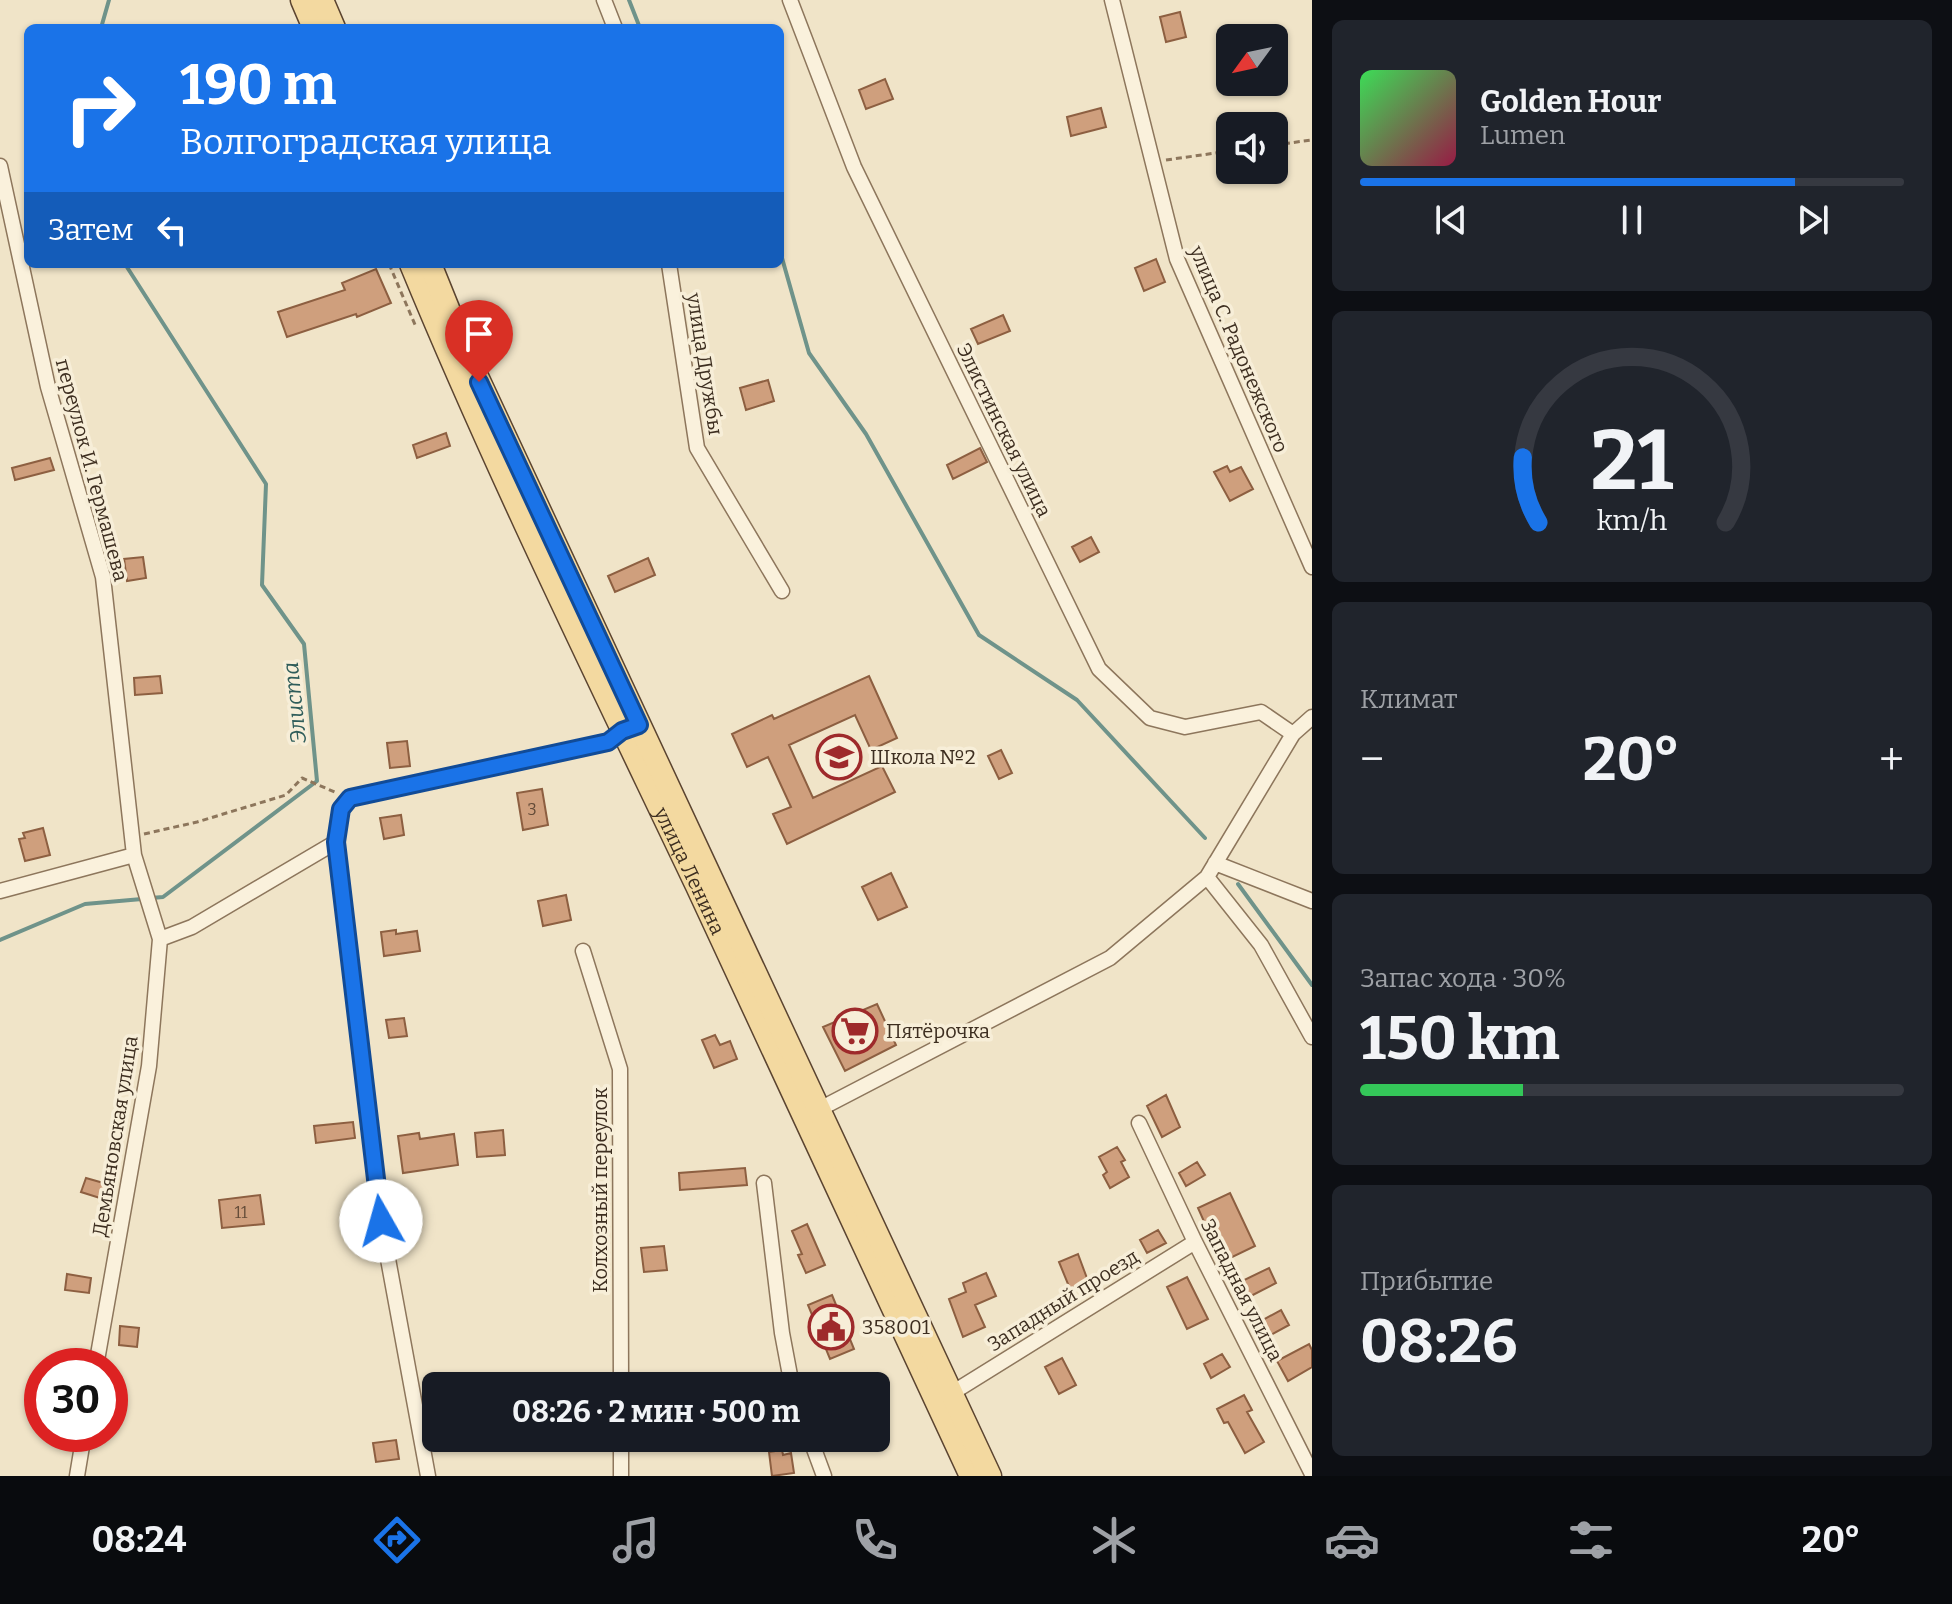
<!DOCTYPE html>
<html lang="ru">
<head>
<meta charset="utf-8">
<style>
	:root { --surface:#171b24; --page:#20242c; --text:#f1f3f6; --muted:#9ea1a6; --line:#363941; --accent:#1a73e8 }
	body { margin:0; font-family:Bitter,serif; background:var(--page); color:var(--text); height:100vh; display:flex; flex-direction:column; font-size:30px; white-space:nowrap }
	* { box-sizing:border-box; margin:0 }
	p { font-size:26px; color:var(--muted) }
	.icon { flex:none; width:44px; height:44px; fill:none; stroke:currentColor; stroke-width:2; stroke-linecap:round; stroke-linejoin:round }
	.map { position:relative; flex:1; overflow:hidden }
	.sheet { display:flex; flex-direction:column; gap:20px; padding:20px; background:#0d0f14; width:640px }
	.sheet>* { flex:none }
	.guide { position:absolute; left:24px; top:24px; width:760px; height:244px; border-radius:12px; box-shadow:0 2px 6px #0004; background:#1a73e8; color:#fff; overflow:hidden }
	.needle { width:52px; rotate:237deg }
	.fabs { position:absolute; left:1216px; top:24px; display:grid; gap:16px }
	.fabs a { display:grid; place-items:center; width:72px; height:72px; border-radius:12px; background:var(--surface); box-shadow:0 2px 6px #0004; font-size:40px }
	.speed { position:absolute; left:24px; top:1348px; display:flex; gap:16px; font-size:40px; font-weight:700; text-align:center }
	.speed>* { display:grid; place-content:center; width:104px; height:104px; border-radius:50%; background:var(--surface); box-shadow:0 2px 6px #0004; line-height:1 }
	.speed .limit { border:12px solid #d22; background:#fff; color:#111 }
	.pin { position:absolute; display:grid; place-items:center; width:68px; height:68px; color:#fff; margin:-82px -34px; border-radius:50% 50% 50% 0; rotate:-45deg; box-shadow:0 0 8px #0007 }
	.pin .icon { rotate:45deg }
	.me { position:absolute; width:88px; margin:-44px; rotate:353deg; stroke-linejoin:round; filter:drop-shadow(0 0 6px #0008) }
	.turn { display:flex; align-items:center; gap:28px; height:168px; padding:0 24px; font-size:36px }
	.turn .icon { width:104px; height:104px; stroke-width:2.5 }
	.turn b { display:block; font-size:56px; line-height:68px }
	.then { display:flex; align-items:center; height:76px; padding:0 24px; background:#0003; gap:16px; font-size:30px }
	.big { font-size:60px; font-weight:700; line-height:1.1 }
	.sheet .widget { flex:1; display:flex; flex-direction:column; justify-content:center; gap:12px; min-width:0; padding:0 28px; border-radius:12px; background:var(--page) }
	.sheet .dial { align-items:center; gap:0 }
	.dial svg { height:208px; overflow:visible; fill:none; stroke:var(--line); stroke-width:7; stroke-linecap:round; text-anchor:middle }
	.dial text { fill:var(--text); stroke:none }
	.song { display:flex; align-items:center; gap:24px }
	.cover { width:96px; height:96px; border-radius:12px; background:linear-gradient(135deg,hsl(130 70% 55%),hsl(340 70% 35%)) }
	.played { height:8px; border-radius:4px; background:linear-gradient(90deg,var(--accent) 80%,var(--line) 80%) }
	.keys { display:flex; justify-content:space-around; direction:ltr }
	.heat { display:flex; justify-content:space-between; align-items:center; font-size:44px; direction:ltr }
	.charge { height:12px; border-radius:6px; background:linear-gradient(90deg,#34c759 30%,var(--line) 0) }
	.trip { position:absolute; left:422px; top:1372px; width:468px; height:80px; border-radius:12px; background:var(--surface); box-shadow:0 2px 6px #0004; font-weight:700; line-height:80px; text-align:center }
	.dock { display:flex; height:128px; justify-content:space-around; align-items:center; background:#090b0e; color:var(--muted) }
	.dock .icon { width:56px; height:56px }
	.dock .on { color:var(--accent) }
	.dock b { font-size:36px; color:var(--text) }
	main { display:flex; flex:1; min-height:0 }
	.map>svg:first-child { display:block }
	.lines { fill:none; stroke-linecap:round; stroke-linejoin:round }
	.stream { stroke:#6f938a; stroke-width:4 }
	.building { fill:#cf9f7d; stroke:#8d5f41; stroke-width:2 }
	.minor-casing { stroke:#8d765c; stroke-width:17 }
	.primary-casing { stroke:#5b4430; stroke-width:25 }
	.path { stroke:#8d765c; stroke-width:3; stroke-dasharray:6 4; stroke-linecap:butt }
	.minor { stroke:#faf1dc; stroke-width:14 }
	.primary { stroke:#f3d9a0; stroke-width:22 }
	.route-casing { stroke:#114b97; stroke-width:20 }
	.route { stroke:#1a73e8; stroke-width:14 }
	.labels { text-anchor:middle; stroke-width:7; stroke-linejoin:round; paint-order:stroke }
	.number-label { font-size:16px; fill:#624a37 }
	.street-label { font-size:20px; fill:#3d2e20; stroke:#f7eed8 }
	.poi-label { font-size:20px; fill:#3d2e20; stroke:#f7eed8; text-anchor:start }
	.water-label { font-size:22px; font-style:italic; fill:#2f5d5a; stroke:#f7eed8 }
</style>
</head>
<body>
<main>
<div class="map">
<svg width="1312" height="1476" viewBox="0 0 1312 1476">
	<rect width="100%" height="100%" fill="#f0e4c8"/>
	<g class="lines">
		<!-- stream -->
		<path class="stream" d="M629 0 640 28
			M101 28 109 0
			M780 251 809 353 866 434 979 635 1077 700 1205 838
			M125 264 266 484 262 585 304 644 317 781 163 897 151 898
			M1238 884 1312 985
			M0 940 85 904 142 899"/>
	</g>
	<!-- building -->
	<path class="building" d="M1180 12 1186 37 1166 42 1160 17Z
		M885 79 893 99 866 109 859 90Z
		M1101 108 1106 127 1071 136 1067 117Z
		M1156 259 1165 282 1144 291 1135 268Z
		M376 269 391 303 357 317 356 314 287 337 278 312 345 290 342 283Z
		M1003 315 1010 331 978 344 971 329Z
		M768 380 774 401 746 410 740 388Z
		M446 433 450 446 417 458 413 445Z
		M980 448 987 462 953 479 947 465Z
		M50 458 54 470 15 480 12 468Z
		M1227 466 1230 472 1241 467 1253 489 1230 501 1214 472Z
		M1091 537 1099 552 1080 562 1072 547Z
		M143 557 146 578 127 581 124 559Z
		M648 558 655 575 615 592 608 576Z
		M160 676 162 693 135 695 134 678Z
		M869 676 897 738 871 750 855 715 789 745 813 798 882 766 895 792 787 844 773 814 791 807 768 757 747 767 732 734 772 715 774 719Z
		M407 741 410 766 390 768 387 743Z
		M1001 750 1012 773 999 779 988 756Z
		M542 789 548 825 523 830 517 793Z
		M401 815 404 835 384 839 380 818Z
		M43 828 50 855 25 861 19 839 25 838 23 833Z
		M891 873 907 907 878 920 862 887Z
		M566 895 571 920 543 926 538 901Z
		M396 930V934L417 931 420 951 384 956 381 932Z
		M877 1004 896 1045 845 1071 823 1027Z
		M404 1018 407 1036 389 1038 386 1020Z
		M715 1035 720 1045 730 1041 737 1059 714 1068 702 1040Z
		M1166 1095 1180 1127 1162 1137 1147 1106Z
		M353 1122 355 1138 316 1143 314 1126Z
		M503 1130 505 1155 477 1157 475 1133Z
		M419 1133 420 1139 454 1134 458 1165 403 1173 398 1136Z
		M1117 1147 1125 1160 1121 1162 1129 1177 1110 1188 1103 1175 1107 1172 1099 1157Z
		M1197 1162 1205 1175 1186 1186 1179 1173Z
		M745 1168 747 1185 680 1190 679 1173Z
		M86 1178 107 1184 103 1199 81 1192Z
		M1230 1193 1255 1246 1222 1262 1198 1208Z
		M260 1195 264 1224 222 1228 219 1200Z
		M807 1224 825 1265 806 1273 798 1255 802 1254 792 1231Z
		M1158 1230 1166 1243 1147 1253 1140 1240Z
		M664 1246 667 1270 644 1272 641 1248Z
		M1078 1254 1088 1281 1070 1289 1059 1262Z
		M1269 1268 1276 1283 1243 1300 1236 1284Z
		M986 1273 996 1296 975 1305 985 1327 963 1337 949 1299 966 1292 963 1283Z
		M67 1274 91 1278 89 1293 65 1290Z
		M1187 1277 1208 1319 1187 1329 1167 1287Z
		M832 1295 854 1349 830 1359 808 1305Z
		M1281 1310 1289 1325 1260 1341 1252 1326Z
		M120 1326 139 1328 137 1347 119 1345Z
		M1309 1344 1312 1350V1367L1288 1381 1277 1361Z
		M1222 1354 1230 1367 1211 1378 1204 1364Z
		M1062 1358 1076 1385 1059 1394 1045 1367Z
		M1244 1395 1252 1410 1247 1412 1264 1442 1245 1453 1228 1422 1224 1423 1217 1409Z
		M396 1440 399 1459 376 1462 373 1443Z
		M782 1450 783 1455 791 1453 794 1473 772 1476 769 1452Z"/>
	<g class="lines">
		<!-- minor casing -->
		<g class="minor-casing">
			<path id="minor" d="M604 0 615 28
				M790 0 854 167 1099 669 1150 718 1185 727 1261 712 1293 734
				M1112 0 1177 259 1312 567
				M0 166 48 387 103 577 134 855 160 939 149 1066 96 1366
				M669 264 697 448 782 591
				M336 842 381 1221 428 1476
				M1215 863 1312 901
				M1207 877 1261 945 1312 1037
				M0 891 134 855
				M160 939 192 927 336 842 341 809 350 798 608 742 630 728
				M583 951 620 1069 621 1386
				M812 1113 1110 958 1207 877 1293 734 1312 717
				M1139 1123 1195 1242 1312 1474
				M764 1183 782 1333 792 1386
				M952 1393 1195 1242
				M621 1438V1476
				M810 1438 824 1476
				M77 1476 84 1434"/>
		</g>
		<!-- primary casing -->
		<g class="primary-casing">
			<g id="primary">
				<path d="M302 0 314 28"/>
				<path d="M322 0 334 28"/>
				<path id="s1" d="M411 264C498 475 599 680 697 886 789 1082 880 1279 971 1476"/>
				<path d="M430 264 466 353 990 1476"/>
			</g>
		</g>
		<!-- path -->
		<path class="path" d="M1274 145 1312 140
			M1166 160 1230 151
			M389 264 416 327
			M144 834 197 822 286 795 302 778 337 793"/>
		<!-- minor -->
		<use href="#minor" class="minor"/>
		<!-- primary -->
		<use href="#primary" class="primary"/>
	</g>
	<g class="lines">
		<!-- route casing -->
		<g class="route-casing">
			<path id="route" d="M381 1221 336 842 341 809 350 798 608 742 622 731 639 725 479 382"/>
		</g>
		<!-- route -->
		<use href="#route" class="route"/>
	</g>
	<!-- icons -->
	<defs>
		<g id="school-ring" transform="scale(2.3)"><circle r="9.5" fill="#f7eed8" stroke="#9e2a2b" stroke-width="1.5"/><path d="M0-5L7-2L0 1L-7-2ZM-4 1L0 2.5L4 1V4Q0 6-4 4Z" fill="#9e2a2b"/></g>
		<g id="supermarket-ring" transform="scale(2.3)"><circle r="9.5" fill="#f7eed8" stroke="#9e2a2b" stroke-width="1.5"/><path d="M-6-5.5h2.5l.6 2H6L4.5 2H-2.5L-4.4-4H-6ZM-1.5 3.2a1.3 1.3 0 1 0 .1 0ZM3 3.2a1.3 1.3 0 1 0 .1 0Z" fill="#9e2a2b"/></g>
		<g id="civic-ring" transform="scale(2.3)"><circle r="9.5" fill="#f7eed8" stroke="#9e2a2b" stroke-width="1.5"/><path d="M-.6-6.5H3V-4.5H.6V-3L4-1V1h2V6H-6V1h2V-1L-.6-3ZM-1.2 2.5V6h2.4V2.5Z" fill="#9e2a2b"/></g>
	</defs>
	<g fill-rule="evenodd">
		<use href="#school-ring" x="839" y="757"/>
		<use href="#supermarket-ring" x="855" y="1031"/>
		<use href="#civic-ring" x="831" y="1327"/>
	</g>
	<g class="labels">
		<!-- number labels -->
		<g class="number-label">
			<text x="532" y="815">3</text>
			<text x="241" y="1218">11</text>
		</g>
		<!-- street labels -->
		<g class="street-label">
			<text transform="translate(1239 349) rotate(67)" y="7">улица С. Радонежского</text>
			<text transform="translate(705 364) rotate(81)" y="7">улица Дружбы</text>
			<text transform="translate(1004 430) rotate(64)" y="7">Элистинская улица</text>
			<text transform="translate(92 470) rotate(75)" y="7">переулок И. Гермашева</text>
			<text dy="7" stroke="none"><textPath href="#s1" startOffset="668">улица Ленина</textPath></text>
			<text transform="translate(115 1136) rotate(-81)" y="7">Демьяновская улица</text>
			<text transform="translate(600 1190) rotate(-90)" y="7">Колхозный переулок</text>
			<text transform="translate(1242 1290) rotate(63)" y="7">Западная улица</text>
			<text transform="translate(1063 1300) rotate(-32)" y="7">Западный проезд</text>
		</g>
		<!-- poi labels -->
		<g class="poi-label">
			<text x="870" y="764">Школа №2</text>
			<text x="886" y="1038">Пятёрочка</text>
			<text x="862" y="1334">358001</text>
		</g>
		<!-- water labels -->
		<g class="water-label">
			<text transform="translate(294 703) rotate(-96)" y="8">Элиста</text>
		</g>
	</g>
</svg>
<div class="fabs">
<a><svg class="needle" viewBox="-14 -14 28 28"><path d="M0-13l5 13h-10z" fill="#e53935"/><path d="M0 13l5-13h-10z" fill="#9ea1a6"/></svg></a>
<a><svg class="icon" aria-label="sound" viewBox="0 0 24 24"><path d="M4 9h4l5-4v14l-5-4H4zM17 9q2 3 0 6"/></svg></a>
</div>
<div class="speed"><div class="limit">30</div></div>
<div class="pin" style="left:479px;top:382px;background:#d93025"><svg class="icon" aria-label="arrive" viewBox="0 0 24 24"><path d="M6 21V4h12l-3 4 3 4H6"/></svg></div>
<svg class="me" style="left:381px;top:1221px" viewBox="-20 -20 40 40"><circle r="19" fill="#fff"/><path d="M0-13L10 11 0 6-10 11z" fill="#1a73e8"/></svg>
<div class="trip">08:26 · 2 мин · 500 m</div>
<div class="guide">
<div class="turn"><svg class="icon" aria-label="right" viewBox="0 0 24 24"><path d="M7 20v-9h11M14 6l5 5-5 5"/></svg><div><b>190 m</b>Волгоградская улица</div></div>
<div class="then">Затем<svg class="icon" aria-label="left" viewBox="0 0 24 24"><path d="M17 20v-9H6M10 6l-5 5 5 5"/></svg></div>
</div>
</div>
<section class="sheet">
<div class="widget">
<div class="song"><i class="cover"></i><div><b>Golden Hour</b><p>Lumen</p></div></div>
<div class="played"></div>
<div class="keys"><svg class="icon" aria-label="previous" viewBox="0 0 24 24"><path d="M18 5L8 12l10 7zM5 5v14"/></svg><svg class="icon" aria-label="pause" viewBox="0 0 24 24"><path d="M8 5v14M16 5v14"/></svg><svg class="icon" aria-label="next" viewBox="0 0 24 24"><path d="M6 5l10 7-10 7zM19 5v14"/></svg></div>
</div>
<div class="widget dial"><svg viewBox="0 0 100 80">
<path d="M14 69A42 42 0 1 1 86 69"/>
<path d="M14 69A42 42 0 0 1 8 44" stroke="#1a73e8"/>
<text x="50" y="56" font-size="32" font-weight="700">21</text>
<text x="50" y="72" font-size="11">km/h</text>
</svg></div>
<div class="widget"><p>Климат</p>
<div class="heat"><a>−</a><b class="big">20°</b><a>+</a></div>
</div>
<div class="widget"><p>Запас хода · 30%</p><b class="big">150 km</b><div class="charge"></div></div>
<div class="widget"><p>Прибытие</p><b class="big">08:26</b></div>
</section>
</main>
<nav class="dock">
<b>08:24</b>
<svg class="icon on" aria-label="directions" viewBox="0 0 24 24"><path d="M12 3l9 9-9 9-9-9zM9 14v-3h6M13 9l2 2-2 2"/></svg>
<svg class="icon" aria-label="music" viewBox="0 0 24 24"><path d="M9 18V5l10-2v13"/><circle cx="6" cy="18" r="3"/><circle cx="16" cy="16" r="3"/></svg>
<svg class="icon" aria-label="phone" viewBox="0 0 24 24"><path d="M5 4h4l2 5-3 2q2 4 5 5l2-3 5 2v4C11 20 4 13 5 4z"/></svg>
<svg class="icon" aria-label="climate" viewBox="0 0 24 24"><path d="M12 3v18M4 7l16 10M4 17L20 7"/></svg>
<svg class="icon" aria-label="car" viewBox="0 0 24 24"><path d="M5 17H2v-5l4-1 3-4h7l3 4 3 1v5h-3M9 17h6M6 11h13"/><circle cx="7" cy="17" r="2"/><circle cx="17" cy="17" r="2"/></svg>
<svg class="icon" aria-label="filters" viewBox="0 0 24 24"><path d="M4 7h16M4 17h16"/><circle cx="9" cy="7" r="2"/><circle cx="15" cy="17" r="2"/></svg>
<b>20°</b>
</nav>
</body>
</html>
